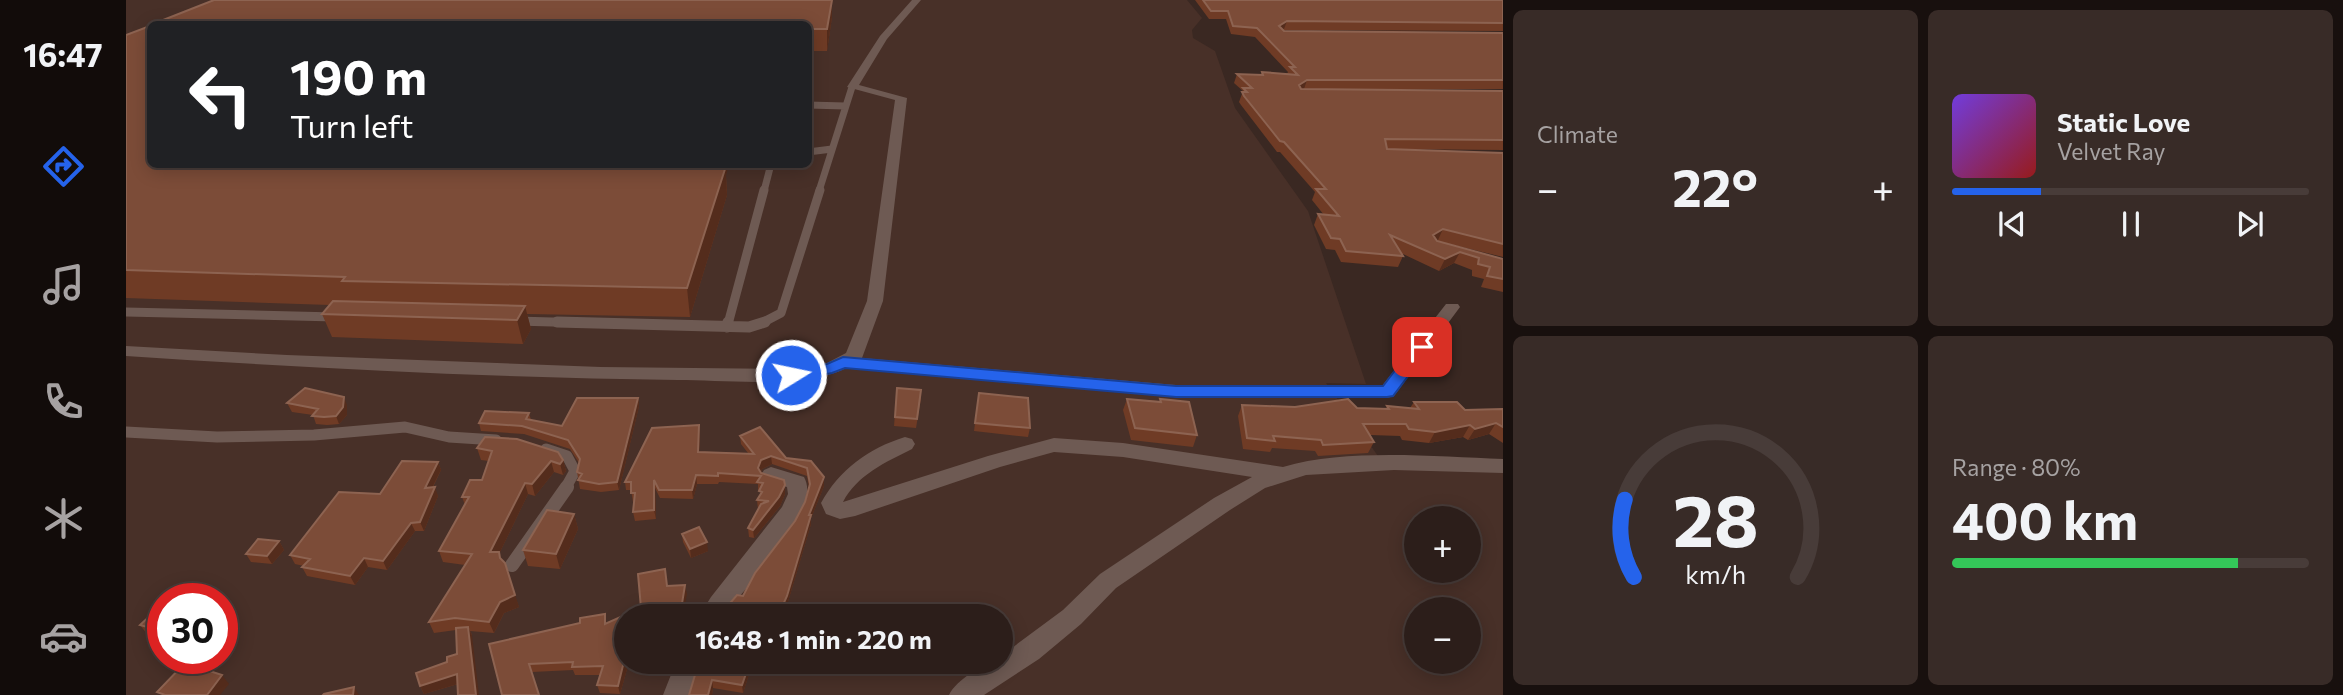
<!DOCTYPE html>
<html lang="en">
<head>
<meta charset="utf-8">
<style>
	:root { --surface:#2c1e1a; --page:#382b27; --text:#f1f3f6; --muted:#a6a2a2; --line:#483c39; --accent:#2563eb }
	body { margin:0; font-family:Commissioner,sans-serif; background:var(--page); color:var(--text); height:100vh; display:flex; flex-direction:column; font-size:26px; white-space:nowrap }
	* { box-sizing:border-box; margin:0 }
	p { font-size:23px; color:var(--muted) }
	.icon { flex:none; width:38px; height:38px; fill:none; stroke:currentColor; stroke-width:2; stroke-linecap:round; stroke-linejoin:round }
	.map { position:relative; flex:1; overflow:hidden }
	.side { display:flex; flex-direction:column; gap:10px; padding:10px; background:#18100e; width:840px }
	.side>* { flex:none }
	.banner { position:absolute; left:21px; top:21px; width:665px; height:147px; border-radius:10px; box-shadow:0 4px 18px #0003,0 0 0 2px var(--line); background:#202124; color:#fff; overflow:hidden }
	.controls { position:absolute; left:1278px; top:506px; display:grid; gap:14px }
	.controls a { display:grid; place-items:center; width:77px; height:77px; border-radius:50%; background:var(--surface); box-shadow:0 4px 18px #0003,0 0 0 2px var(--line); font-size:35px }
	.speed { position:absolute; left:21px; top:583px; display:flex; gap:14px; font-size:35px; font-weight:700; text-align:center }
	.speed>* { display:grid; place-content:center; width:91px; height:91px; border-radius:50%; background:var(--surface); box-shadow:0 4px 18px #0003,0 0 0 2px var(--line); line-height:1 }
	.speed .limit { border:10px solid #d22; background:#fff; color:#111 }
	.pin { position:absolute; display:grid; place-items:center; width:60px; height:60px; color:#fff; margin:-30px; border-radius:14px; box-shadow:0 4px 10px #0006 }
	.me { position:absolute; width:77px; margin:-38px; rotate:80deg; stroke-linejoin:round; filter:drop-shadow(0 0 5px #0008) }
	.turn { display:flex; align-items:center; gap:24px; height:147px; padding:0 28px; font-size:32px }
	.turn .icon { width:91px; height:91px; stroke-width:2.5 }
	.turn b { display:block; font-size:49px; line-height:60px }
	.big { font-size:52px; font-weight:700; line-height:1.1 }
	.side .tile { flex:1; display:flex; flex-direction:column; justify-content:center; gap:10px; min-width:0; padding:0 24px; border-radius:10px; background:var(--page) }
	.side .dial { align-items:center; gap:0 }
	.dial svg { height:182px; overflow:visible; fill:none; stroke:var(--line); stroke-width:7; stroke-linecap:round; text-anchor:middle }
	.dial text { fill:var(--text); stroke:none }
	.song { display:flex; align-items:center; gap:21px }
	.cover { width:84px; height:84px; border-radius:10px; background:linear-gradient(135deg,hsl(260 70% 55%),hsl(0 70% 35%)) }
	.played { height:7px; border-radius:4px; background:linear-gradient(90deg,var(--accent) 25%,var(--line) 25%) }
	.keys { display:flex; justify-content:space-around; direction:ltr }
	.heat { display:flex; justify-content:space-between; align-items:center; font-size:38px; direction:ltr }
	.charge { height:10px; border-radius:5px; background:linear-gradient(90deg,#34c759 80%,var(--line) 0) }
	.side .tiles { flex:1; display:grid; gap:10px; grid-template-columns:repeat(2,1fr) }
	.trip { position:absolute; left:488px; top:604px; width:399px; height:70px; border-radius:35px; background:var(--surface); box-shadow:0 4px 18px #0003,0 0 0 2px var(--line); font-weight:700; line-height:70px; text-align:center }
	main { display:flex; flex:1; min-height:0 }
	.tab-bar { display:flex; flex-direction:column; width:126px; justify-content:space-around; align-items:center; background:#120c0a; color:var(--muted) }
	.tab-bar .icon { width:49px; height:49px }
	.tab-bar .selected { color:var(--accent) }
	.tab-bar b { font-size:32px; color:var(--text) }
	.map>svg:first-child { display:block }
	.built { fill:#483028; fill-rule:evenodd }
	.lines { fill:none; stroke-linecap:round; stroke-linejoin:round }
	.service-far3 { stroke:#6e5a53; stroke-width:7 }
	.service-far2 { stroke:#6e5a53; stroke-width:9 }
	.service-far1 { stroke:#6e5a53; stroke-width:11 }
	.service { stroke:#6e5a53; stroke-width:14 }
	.minor { fill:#6e5a53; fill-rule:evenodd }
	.wall { fill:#6f3b25 }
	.shaded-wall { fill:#542c1c }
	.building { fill:#7c4c38; stroke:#8d6351; stroke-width:2 }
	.route { fill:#2563eb; stroke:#184099; stroke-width:2 }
</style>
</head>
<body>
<main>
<nav class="tab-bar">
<b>16:47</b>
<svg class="icon selected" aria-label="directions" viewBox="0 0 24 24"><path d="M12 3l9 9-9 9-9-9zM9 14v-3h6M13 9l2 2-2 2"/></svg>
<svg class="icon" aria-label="music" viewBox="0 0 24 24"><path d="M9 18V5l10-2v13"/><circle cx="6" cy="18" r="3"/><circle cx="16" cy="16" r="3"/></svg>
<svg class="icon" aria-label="phone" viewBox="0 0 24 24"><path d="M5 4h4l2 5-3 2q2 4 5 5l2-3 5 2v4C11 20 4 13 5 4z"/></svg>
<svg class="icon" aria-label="climate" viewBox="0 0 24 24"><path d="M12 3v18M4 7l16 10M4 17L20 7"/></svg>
<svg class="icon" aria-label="car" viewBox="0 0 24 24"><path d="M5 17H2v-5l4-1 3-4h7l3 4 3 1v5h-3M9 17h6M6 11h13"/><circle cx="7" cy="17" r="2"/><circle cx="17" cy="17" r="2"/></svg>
</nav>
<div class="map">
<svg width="1377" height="695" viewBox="0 0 1377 695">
	<rect width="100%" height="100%" fill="#3a2822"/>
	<!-- built -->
	<path class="built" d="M0 0H1061L1076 18 1066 30 1067 38 1089 51 1109 108 1182 211 1240 384 1200 383 1252 456 1377 464V695H0ZM24 24H682V164H24ZM1290 518H1342V570H1290ZM37 598H96V658H37ZM1290 609H1342V662H1290ZM500 616H875V662H500Z"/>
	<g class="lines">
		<!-- service-far3 -->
		<path class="service-far3" d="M682 105 719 106
			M682 152 706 149
			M638 191 645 164
			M693 191 726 87"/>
		<!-- service-far2 -->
		<path class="service-far2" d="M0 312 210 317
			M390 321 499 324
			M602 324 638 190
			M634 324 655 313 694 190"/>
		<!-- service-far1 -->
		<path class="service-far1" d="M431 322 623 327 639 322
			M601 327 602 322
			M0 432 91 437 188 435 279 427 323 437 370 440
			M420 449 441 456 449 471 439 489"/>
		<!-- service -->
		<path class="service" d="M386 565 441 487"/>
		<!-- minor -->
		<path class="minor" d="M786 0H795L761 39 733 85 781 98 757 301 736 358 1050 385 1256 386 1320 304H1332L1334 307 1268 396 1261 398 1050 397 720 368C681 389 597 380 552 380 368 378 184 368 0 356V346L161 355 475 367 665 369 701 363 720 353 741 301 769 100 721 87 754 36Z
			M779 437 786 439 789 444 786 449C760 462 731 475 717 502L862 456 928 438 997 443 1157 467C1222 448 1310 457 1377 459V473L1268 470 1180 475 1139 488 1104 510 990 588 955 624 913 659 858 695H823C830 680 859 662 875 662V656L937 610 974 574 1088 498 1126 477 997 457 928 452 874 467 729 516 714 519 700 514 695 503C713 470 743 448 779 437Z
			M645 467 678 477C698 511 618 587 598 616H573L585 597 656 507 662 494 661 487 638 480 635 475 638 470Z
			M550 662H576L563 695H537Z"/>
	</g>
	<!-- wall -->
	<path class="wall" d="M1069 0H1377V31L1157 30 1158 31 1377 33V89H1178L1377 91V150L1264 149 1377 153V257L1311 241 1377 259V292L1355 287 1358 279 1346 276V270L1328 263 1313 271 1277 254V256L1272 267 1215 262 1209 250 1200 249 1188 225 1192 214 1198 215 1186 200 1189 192 1154 152H1151L1115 105 1113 102 1117 91 1108 83 1111 74 1135 75 1136 72 1161 74 1162 72 1129 37 1105 34 1100 19H1083Z
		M706 17 701 51H682V24Z
		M0 35 600 176 601 195 564 317 401 314 405 329 397 344 206 337 196 314 204 305 0 298Z
		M771 388 795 398 790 428 768 426Z
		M853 393 904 428 902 437 848 431Z
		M512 398 513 406 493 490 475 492 454 489 451 472 453 463 444 449 398 434 355 431 353 423 403 413 405 420 436 426Z
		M1001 399 1034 401V399L1071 435 1067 447 1005 440 997 410Z
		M1288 402 1339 410 1377 409V443L1363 434 1342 440 1337 437 1303 443 1276 440 1274 436 1244 435 1248 442 1242 453 1192 456 1189 451 1146 448 1144 452 1117 449 1112 416 1116 405 1260 409 1261 406 1284 408Z
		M161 403 221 405V415L213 424 201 425 190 424 187 415 166 412Z
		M574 433 573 452 622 453 615 444 614 436 660 458 685 461 698 486 685 518V524L661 605 599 609 617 596 669 521 679 502 683 487 681 476 646 464 636 469 635 472 659 494 654 506 628 538 623 537 622 528 632 509 631 500 634 496V490H632V484L593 482 592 484H571L567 499 534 498 529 488 530 519 509 521 507 512 508 502H507L505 490H500L499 482Z
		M351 448 437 460 440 471 437 475 428 472 409 496 402 494 373 554 393 607 378 613 368 633 344 631 346 635 332 684 298 694 294 686 331 654 330 630 308 633 303 622 339 565 317 562 313 551 339 505 336 497 356 480 363 461 355 460Z
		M312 462 315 470 307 487 312 496 298 531H289L261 570 242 567 229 585 181 576 176 567 178 566 169 564 164 555 254 494Z
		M448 514 452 529 434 569 402 566 397 550Z
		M556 534 582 551 565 558 557 542Z
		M153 541 158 550 146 564 125 562 120 554Z
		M541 586 561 594 500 616V662H503L494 694 474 693 471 685 474 675H449L447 670 406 672 363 644 481 624 515 608Z
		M37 615V638L21 634 14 625Z
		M583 662H627L617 693 587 688 586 695H563L581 669Z"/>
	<!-- shaded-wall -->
	<path class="shaded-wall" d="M706 0V17L701 51V29Z
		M1161 21 1158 29 1150 35 1153 26Z
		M1181 80 1178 89 1169 95 1173 85Z
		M593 164H603L600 176 601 195 564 317 561 288Z
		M1317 229 1312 240 1301 246 1307 235Z
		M1334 252 1328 263 1313 271 1319 259Z
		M399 306 405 329 397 344 391 320Z
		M218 397 221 405V415L213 424 210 416Z
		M512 398 513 406 493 490 491 482Z
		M1370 423 1363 434 1342 440 1349 429Z
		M573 425 574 433 573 461 572 452Z
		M1344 425 1337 437 1303 443 1309 432Z
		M645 456 646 464 636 469 633 476 632 468 635 460Z
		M437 460 440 471 437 475 434 464Z
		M425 461 428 472 409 496 406 484Z
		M312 462 315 470 302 496 299 488Z
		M570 475 571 484 567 499 566 490Z
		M698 477V486L685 518V524L661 605 656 616H652L683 515Z
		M528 480 529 488 530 519 528 510Z
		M399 483 402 494 373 554 377 564 364 552Z
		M659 485V494L654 506 628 538 627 530Z
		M309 487 312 496 298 531 294 522Z
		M448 514 452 529 434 569 430 554Z
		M285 523 289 531 261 570 257 561Z
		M153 541 158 550 146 564 141 556Z
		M581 542 582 551 565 558 564 549Z
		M238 558 242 567 229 585 224 576Z
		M379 563 393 607 378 613 368 633 363 622Z
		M559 585 561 594 557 616H554Z
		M37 625V636L32 630Z
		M342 627 346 635 353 695H350Z
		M500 653V662H503L494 694 492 686Z
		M624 662H627L617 693 616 685Z
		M331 674 335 683 298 694 294 686Z
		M96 675 103 684 94 695H81Z
		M586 680 587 688 586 695H582Z
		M228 687 233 695H227Z"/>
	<!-- building -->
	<path class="building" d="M88 0H706L701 29H682V24H27Z
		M1077 0H1377V23L1161 21 1153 26 1158 31 1377 33V80H1181L1173 85 1175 89 1377 91V140L1259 139 1261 149 1377 153V244L1317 229 1307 235 1311 241 1377 259V279L1361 276 1364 267 1352 264 1353 258 1334 252 1319 259 1264 235 1277 256 1220 251 1214 239 1205 238 1192 214 1213 216 1190 189H1200L1158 142 1154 141 1118 96 1116 92H1121L1117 88H1126L1111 74 1137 75 1136 72 1172 75 1164 67H1169L1131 28 1107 26 1102 11H1085Z
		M24 26V164H593L592 169H599L561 288 216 281 219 277 0 270V35Z
		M207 301 399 306 391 320 196 314Z
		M179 388 218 397 217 407 210 416 198 417 186 416 192 409 161 403Z
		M771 388 795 390 791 419 769 417Z
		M853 393 902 398 904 428 849 423Z
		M451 398H512L491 482 473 484 452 480 456 474 451 472 454 459 442 440 396 426 353 423 359 411 403 413 400 419 436 426Z
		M1001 399 1035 402 1034 399 1063 402 1071 435 1009 428Z
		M1222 399 1231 408 1263 409 1261 406 1293 409 1288 402H1331L1339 410 1377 409V427L1370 423 1349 429 1344 425 1309 432 1283 429 1280 424H1237L1248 442 1197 445 1195 440 1147 436 1149 441 1121 438 1116 405 1169 407Z
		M573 425 572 452 628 454 614 436 634 427 660 458 685 461 698 477 683 515H685L661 596 652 616H586L588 610 599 609 611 595 617 596 629 573 669 521 679 502 684 484 681 468 645 456 635 460 632 468 635 473 658 480 659 485 653 497 627 530 622 528 635 504 643 501 631 500 636 492 633 491 637 483 631 482 635 476 592 473V476L570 475 566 490H533L528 480V510L507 512 509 493H505V482H499L526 428Z
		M359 437 391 439 432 452 437 460 434 464 425 461 406 484 399 483 364 552H373L374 558 379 563 389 595 374 602 363 622 329 618 303 622 346 554 313 551 343 497H336L344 480H356L366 451 351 448Z
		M276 461 312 462 299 488 309 487 294 522 285 523 257 561 238 558 224 576 176 567 184 559 164 555 213 492 254 494Z
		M421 510 448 514 430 554 397 550Z
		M573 527 581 542 564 549 556 534Z
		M132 539 153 541 141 556 120 554Z
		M539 569 541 586 559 585 554 616H500V653L492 686 471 685 477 666 446 667 447 662 403 664 413 695H376L363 644 454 623V618L479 614V624L515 608 512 574Z
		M27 613 37 615V625L32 630 14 625Z
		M342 627 350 695H332L331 674 294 686 290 673 321 662V657L331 654 330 628Z
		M583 662H624L616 685 586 680 582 695H563L569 675 575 668 581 669Z
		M59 663 96 675 81 695H39L31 692Z
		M228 687 227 695H197L198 694Z"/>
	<!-- route -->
	<path class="route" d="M1296 342 1304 347 1267 396 1261 397H1050L719 368 706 373 665 381 657 375 659 371 701 364 717 357 1050 386H1257L1290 343Z"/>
</svg>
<div class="controls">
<a>+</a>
<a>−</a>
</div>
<div class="speed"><div class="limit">30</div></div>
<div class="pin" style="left:1296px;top:347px;background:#d93025"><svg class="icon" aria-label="arrive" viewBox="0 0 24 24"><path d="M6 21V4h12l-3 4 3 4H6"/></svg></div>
<svg class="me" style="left:665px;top:375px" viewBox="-20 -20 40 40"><circle r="17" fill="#2563eb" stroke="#fff" stroke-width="3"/><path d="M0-11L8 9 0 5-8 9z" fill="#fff"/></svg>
<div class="trip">16:48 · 1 min · 220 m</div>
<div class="banner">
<div class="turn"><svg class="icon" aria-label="left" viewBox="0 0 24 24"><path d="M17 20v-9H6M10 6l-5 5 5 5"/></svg><div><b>190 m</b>Turn left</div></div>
</div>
</div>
<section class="side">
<div class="tiles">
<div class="tile"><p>Climate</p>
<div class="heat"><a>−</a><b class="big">22°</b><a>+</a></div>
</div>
<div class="tile">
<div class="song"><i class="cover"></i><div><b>Static Love</b><p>Velvet Ray</p></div></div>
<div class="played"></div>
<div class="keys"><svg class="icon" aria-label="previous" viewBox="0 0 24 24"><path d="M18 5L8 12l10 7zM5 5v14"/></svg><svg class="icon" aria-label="pause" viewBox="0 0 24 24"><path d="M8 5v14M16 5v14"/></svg><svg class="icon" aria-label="next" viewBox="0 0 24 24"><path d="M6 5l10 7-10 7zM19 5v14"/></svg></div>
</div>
<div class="tile dial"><svg viewBox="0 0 100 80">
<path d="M14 69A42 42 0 1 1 86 69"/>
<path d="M14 69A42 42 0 0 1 10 35" stroke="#2563eb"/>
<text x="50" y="56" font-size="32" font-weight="700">28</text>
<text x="50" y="72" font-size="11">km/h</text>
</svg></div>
<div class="tile"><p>Range · 80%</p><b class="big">400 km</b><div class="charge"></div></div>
</div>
</section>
</main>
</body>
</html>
